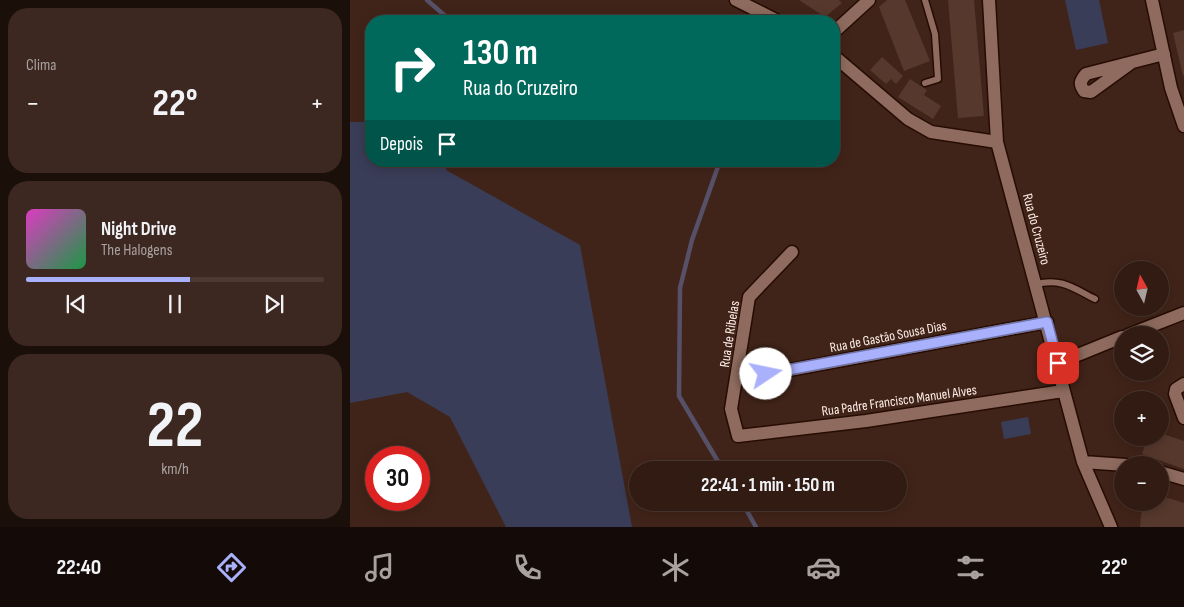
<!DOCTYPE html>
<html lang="pt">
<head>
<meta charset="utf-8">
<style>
	:root { --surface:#311b13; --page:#3d2821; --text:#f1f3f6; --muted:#a8a1a0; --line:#4c3933; --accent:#a9b0fc }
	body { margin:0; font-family:"Sofia Sans Condensed",sans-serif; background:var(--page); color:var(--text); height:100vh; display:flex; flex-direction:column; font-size:19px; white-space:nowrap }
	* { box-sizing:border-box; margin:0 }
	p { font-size:16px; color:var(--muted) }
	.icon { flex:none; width:28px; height:28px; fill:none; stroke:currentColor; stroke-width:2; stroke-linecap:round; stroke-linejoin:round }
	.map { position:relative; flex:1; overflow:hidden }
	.details { display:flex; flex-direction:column; gap:8px; padding:8px; background:#1b0f0a; width:350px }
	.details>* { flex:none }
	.hud { position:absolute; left:15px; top:15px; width:475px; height:152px; border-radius:20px; box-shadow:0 2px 12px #0003,0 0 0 1px var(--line); background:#00695c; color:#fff; overflow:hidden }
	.needle { width:32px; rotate:352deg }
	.controls { position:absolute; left:764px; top:261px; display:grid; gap:10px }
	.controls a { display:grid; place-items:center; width:55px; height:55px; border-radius:50%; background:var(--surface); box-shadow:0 2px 12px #0003,0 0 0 1px var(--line); font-size:25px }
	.speed { position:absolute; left:15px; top:446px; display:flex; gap:10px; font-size:25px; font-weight:700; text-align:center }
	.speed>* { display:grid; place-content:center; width:65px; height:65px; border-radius:50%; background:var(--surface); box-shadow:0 2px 12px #0003,0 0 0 1px var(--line); line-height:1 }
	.speed .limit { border:8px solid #d22; background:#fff; color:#111 }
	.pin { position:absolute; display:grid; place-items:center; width:42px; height:42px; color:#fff; margin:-21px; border-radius:10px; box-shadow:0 2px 8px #0006 }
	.me { position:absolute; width:55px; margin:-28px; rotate:79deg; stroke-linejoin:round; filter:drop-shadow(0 0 4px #0008) }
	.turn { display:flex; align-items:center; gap:18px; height:105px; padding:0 15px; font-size:22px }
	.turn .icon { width:65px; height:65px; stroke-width:2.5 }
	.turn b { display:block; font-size:35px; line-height:42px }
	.then { display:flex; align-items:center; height:48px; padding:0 15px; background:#0003; gap:10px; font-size:19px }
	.big { font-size:38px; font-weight:700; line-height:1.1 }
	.details .card { flex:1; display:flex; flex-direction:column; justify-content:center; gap:8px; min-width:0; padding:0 18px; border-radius:20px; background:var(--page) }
	.details .dial { align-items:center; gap:0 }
	.dial b { font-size:65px; line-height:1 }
	.song { display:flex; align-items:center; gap:15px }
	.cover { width:60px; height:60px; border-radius:8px; background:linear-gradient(135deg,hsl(310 70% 55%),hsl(140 70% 35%)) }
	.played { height:5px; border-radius:2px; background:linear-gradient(90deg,var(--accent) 55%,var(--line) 55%) }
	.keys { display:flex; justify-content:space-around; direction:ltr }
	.heat { display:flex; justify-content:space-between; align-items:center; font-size:28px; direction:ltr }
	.trip { position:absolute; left:279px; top:461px; width:278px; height:50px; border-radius:25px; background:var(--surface); box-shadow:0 2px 12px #0003,0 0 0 1px var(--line); font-weight:700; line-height:50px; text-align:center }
	.tabs { display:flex; height:80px; justify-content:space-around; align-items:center; background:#140b08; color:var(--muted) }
	.tabs .icon { width:35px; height:35px }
	.tabs .current { color:var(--accent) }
	.tabs b { font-size:22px; color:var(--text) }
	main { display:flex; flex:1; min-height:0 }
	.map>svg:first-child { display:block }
	.green { fill:#3a3d58 }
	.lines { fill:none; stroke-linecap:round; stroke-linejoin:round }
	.stream { stroke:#565168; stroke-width:4.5 }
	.building { fill:#57382c }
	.lane-casing { stroke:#270c03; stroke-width:9 }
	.street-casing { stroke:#270c03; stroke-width:15 }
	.lane { stroke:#8e6b5e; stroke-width:6 }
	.street { stroke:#8e6b5e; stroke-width:12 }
	.route-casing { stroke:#6e72a4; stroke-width:12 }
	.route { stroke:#a9b0fc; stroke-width:9 }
	.labels { text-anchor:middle; stroke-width:4; stroke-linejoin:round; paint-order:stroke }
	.street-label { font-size:14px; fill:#fcece6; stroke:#412419 }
</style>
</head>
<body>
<main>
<section class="details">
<div class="card"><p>Clima</p>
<div class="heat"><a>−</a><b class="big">22°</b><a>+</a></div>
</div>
<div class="card">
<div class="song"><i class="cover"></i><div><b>Night Drive</b><p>The Halogens</p></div></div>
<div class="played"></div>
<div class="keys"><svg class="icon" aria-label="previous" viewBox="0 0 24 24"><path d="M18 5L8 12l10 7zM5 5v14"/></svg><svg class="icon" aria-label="pause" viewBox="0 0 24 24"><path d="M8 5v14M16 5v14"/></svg><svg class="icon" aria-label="next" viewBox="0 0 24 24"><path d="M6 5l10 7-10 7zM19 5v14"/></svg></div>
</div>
<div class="card dial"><b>22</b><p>km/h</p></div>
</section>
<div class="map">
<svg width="834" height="527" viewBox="0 0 834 527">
	<rect width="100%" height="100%" fill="#412419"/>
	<!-- green -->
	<path class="green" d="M715 0H749L758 43 726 50Z
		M0 122H21V161H96V170L230 245 282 527H156L100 417 57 392 0 403Z
		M678 417 681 434 654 439 651 422Z"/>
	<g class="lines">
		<!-- stream -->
		<path class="stream" d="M77 0 101 21
			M370 161 342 240 330 288 329 396 373 470
			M392 502 406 527"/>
	</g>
	<!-- building -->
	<path class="building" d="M449 0H489L492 3 475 17Z
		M537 0H555L580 61 554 71 529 7Z
		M598 0H624L634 116 608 118Z
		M834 30V75L833 76 823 33Z
		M532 57 553 76 546 84 541 79 536 84 520 70Z
		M560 79 577 90 574 95 591 106 583 119 548 97Z
		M810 433 834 441V469L792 454 797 438H810Z
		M818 498 834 503V527H790L791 514 796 504 810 502V499Z"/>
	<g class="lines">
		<!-- lane casing -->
		<g class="lane-casing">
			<path id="lane" d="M575 0 585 34 588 79 575 83
				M686 284C712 278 723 288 745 299"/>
		</g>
		<!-- street casing -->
		<g class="street-casing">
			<path id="street" d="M386 0 428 21
				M639 0 647 142 733 462 761 527
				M802 0 821 88 834 126
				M484 32 519 0
				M484 56 558 119 581 132 647 142
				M781 63 741 92 734 91C729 84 730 81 736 74L814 54
				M442 252 399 297 381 409 388 436 516 421 713 391
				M778 335 834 313
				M708 363 772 337
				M388 371 397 378 697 322
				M834 384 826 389 825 394 834 418
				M733 462 776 465
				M810 472 834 479"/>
		</g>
		<!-- lane -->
		<use href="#lane" class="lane"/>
		<!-- street -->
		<use href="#street" class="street"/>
	</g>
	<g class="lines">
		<!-- route casing -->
		<g class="route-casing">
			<path id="route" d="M416 374 697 322 708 363"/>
		</g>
		<!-- route -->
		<use href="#route" class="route"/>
	</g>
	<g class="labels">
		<!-- street labels -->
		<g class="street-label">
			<text transform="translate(687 229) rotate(75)" y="5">Rua do Cruzeiro</text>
			<text transform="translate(379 334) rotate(-81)" y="5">Rua de Ribelas</text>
			<text transform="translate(538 336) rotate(-11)" y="5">Rua de Gastão Sousa Dias</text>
			<text transform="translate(549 400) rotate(-8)" y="5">Rua Padre Francisco Manuel Alves</text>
		</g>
	</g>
</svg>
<div class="controls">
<a><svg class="needle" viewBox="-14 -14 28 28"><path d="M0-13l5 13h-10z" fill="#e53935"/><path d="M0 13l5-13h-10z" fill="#a8a1a0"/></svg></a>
<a><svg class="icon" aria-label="layers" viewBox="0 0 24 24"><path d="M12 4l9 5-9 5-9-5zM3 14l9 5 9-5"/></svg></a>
<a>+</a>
<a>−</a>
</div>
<div class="speed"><div class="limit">30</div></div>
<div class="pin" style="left:708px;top:363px;background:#d93025"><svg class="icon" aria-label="arrive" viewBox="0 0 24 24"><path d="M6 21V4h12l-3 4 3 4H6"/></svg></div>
<svg class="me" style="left:416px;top:374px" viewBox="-20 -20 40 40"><circle r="19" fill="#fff"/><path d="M0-13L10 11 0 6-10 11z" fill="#a9b0fc"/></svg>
<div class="trip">22:41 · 1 min · 150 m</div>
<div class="hud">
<div class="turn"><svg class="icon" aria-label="right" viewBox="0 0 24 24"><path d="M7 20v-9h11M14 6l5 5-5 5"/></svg><div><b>130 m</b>Rua do Cruzeiro</div></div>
<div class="then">Depois<svg class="icon" aria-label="arrive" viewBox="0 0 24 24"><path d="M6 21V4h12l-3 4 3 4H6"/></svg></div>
</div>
</div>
</main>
<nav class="tabs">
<b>22:40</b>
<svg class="icon current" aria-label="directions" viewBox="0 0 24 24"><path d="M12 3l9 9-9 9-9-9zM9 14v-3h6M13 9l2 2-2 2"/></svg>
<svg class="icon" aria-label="music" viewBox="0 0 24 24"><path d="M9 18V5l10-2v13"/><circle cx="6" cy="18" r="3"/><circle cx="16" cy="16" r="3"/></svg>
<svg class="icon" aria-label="phone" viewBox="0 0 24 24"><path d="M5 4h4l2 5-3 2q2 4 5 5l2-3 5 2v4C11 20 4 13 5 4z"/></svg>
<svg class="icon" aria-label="climate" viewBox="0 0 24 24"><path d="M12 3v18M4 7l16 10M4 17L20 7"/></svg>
<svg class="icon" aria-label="car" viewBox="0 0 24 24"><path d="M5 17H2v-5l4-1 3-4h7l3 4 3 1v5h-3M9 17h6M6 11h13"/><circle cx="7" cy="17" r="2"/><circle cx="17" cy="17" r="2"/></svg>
<svg class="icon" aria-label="filters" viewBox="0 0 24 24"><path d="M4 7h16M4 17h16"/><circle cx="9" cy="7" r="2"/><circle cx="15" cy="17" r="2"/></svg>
<b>22°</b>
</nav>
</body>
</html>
